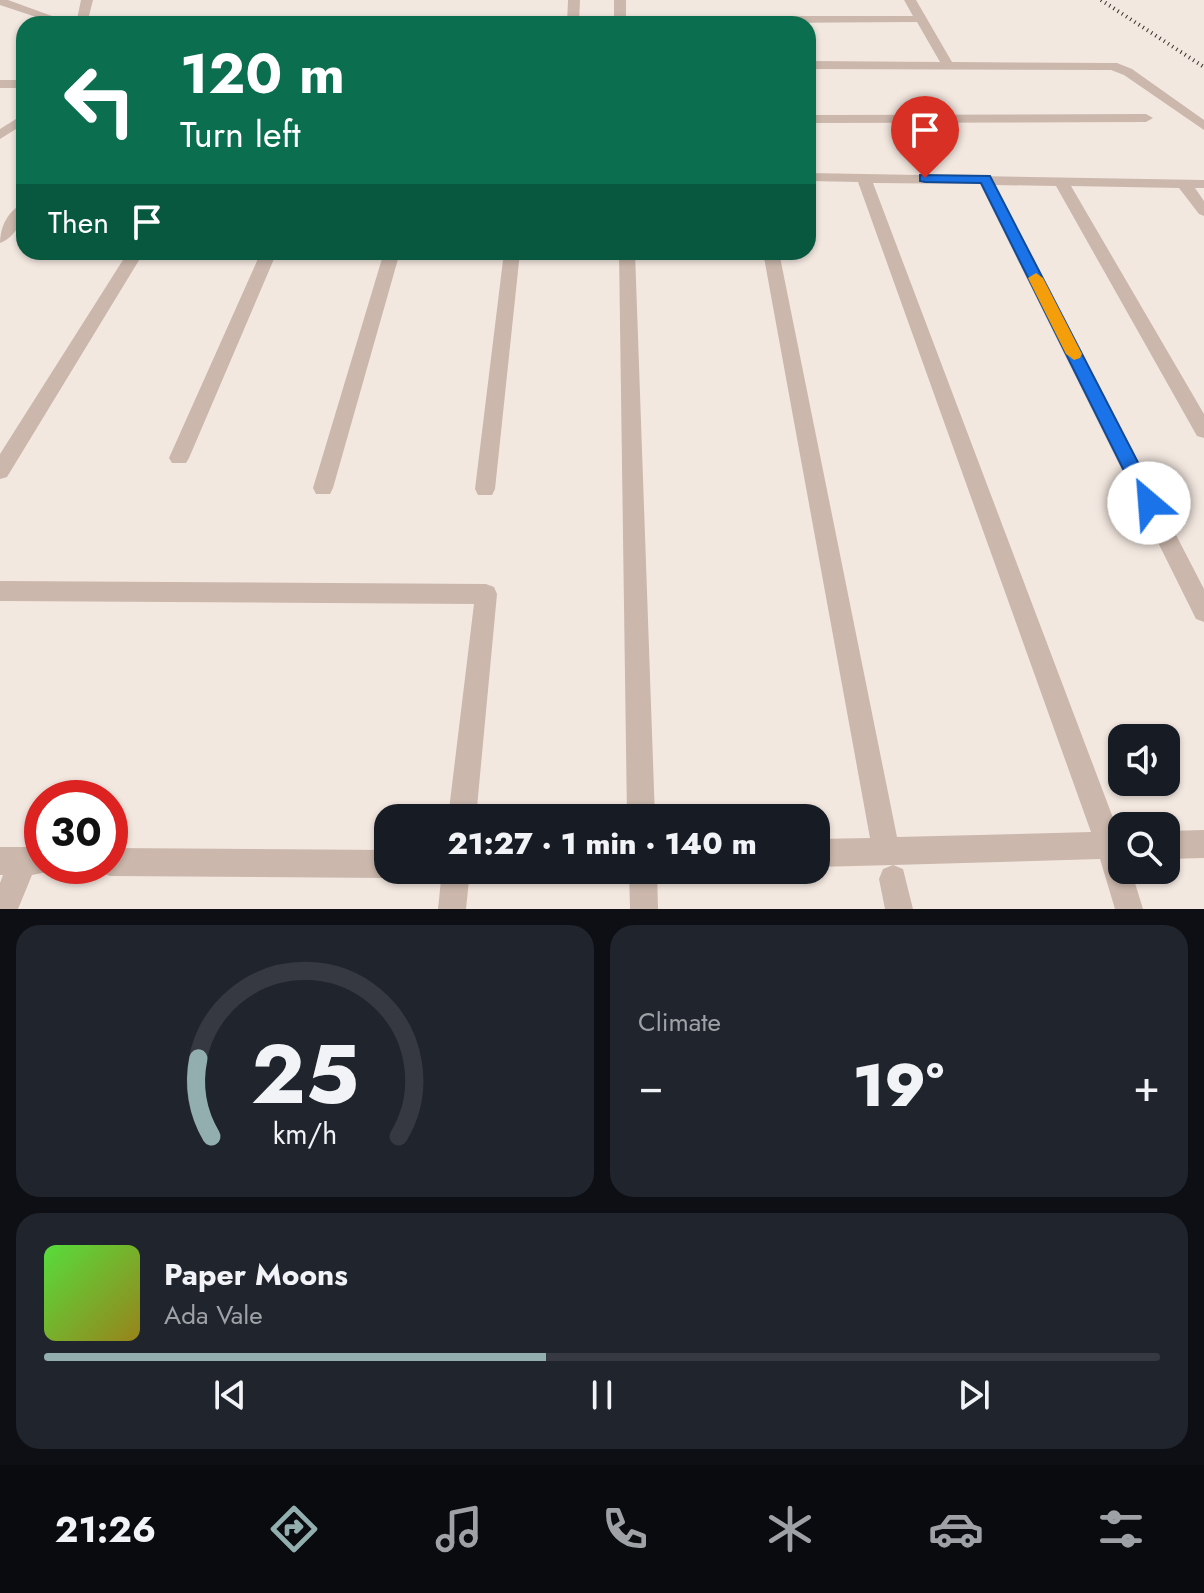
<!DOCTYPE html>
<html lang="en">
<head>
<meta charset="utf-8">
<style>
	:root { --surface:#171b24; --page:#20242c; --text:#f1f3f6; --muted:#9ea1a6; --line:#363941; --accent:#93aeaf }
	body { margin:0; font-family:Jost,sans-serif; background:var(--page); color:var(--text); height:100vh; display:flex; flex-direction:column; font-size:30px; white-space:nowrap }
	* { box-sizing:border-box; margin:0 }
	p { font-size:26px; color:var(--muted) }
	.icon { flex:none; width:44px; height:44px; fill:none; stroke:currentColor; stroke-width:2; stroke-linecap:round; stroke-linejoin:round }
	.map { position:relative; height:909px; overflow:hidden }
	.drawer { display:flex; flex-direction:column; gap:16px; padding:16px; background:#0d0f14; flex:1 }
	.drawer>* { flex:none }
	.guide { position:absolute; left:16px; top:16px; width:800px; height:244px; border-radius:24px; box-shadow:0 2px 6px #0004; background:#0b6e4f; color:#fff; overflow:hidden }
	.fabs { position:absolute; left:1108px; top:724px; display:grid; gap:16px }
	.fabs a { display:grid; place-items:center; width:72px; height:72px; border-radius:16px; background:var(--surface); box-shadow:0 2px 6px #0004; font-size:40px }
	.speed { position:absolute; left:24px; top:780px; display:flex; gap:16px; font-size:40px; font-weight:700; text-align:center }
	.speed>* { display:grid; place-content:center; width:104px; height:104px; border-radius:50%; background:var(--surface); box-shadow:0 2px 6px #0004; line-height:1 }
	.speed .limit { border:12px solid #d22; background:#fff; color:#111 }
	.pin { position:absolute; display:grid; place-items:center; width:68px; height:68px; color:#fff; margin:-82px -34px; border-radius:50% 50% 50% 0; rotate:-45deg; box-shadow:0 0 8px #0007 }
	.pin .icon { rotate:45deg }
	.me { position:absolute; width:88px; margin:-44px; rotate:333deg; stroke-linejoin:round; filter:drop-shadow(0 0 6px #0008) }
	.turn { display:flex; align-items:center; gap:28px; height:168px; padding:0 32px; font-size:36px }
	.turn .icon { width:104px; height:104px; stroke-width:2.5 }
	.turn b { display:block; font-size:56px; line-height:68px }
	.then { display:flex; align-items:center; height:76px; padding:0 32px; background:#0003; gap:16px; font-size:30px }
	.big { font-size:60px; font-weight:800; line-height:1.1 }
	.drawer .widget { flex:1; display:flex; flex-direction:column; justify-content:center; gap:12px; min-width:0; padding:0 28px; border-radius:24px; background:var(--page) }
	.drawer .dial { align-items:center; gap:0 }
	.dial svg { height:208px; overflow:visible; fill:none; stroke:var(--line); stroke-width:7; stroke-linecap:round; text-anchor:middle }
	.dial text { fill:var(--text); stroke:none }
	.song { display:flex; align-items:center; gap:24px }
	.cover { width:96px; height:96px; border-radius:12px; background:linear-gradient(135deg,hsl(110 70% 55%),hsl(50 70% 35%)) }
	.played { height:8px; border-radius:4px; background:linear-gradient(90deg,var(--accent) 45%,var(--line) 45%) }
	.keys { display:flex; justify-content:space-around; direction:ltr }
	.heat { display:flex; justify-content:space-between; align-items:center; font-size:44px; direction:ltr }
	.drawer .tiles { flex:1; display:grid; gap:16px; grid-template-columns:1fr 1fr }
	.widget:last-child { grid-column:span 2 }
	.trip { position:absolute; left:374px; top:804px; width:456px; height:80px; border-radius:24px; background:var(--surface); box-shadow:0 2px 6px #0004; font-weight:800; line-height:80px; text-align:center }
	.dock { display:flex; height:128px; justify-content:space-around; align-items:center; background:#090b0e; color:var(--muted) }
	.dock .icon { width:56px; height:56px }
	.dock .active { color:var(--accent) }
	.dock b { font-size:36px; color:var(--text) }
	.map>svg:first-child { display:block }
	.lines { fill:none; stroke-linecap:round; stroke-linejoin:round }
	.minor { fill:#cbb7ac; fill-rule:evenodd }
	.rail { stroke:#392e2a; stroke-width:4; stroke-dasharray:1 4; stroke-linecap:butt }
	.route { fill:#1a73e8; stroke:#114b97; stroke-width:2 }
	.slow { fill:#f59e0b }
</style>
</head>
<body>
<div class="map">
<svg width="1204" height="909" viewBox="0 0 1204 909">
	<rect width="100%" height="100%" fill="#f3e8e0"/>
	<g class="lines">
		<!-- minor -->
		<path class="minor" d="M0 0H8L74 24H57L0 5Z
			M81 0H93L89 16 215 21 221 24H76Z
			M568 0H580L579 24H567Z
			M614 0H626V16H913L904 0H916L952 62 1117 63 1132 69 1204 120V130L1124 75 1111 70 808 69V61L940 62 917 22 614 24Z
			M0 80H24V88H0Z
			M24 114V124L0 139V129Z
			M808 115 1146 114 1153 118 1146 122 808 123Z
			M808 173 1204 180V188H1195L1204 201V216L1199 214 1179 188 1071 186 1204 414V438L1197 436 1056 186 995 185 1204 589V622L1196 619 980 184 873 183 1118 831 1122 832V870H1131L1143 909H1115L1100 859 893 865 903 869 913 909H885L879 879 883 869 893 865 816 867V839L870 838 763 252H779L897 837 1091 832 858 182 808 181Z
			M24 203C24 219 16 237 0 243 0 227 8 210 24 203Z
			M128 252H144L7 477 0 479V454Z
			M261 252H277L189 458 186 463H172L169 458Z
			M384 252H400L333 488 330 494H316L313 488Z
			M504 252H520L495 489 492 495H478L475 489Z
			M619 252H635L655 818H627Z
			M0 581 486 584 494 587 497 594 476 818H448L474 604 0 601Z
			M1204 830V858L1166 859V831Z
			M0 847H42V866H54L52 871 32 875 18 909H0V883L3 875H0Z
			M110 848 388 850V870H400L388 878 110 876 100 872 98 866H110Z
			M442 870H470L466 909H438Z
			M629 870H657L658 909H630Z"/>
		<!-- rail -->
		<path class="rail" d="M1101 0 1204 67"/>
	</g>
	<!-- route -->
	<path class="route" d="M920 175 990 176 1159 503 1156 509H1143L981 183 925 182 920 181Z"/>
	<!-- slow -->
	<path class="slow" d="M1036 273 1043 278 1082 354 1080 358 1074 360 1066 354 1028 278Z"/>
</svg>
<div class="fabs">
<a><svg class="icon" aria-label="sound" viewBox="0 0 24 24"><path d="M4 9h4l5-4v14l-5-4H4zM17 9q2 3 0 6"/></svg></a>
<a><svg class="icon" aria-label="search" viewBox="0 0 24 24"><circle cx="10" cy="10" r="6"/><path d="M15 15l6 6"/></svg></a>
</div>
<div class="speed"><div class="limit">30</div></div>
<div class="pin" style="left:925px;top:178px;background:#d93025"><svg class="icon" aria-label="arrive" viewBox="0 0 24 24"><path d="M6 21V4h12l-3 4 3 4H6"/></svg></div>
<svg class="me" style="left:1149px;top:503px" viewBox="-20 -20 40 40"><circle r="19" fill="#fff"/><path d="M0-13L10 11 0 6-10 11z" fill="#1a73e8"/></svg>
<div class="trip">21:27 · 1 min · 140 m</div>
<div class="guide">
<div class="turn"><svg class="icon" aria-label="left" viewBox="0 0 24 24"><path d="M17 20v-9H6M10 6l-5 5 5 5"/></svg><div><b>120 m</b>Turn left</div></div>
<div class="then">Then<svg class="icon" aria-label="arrive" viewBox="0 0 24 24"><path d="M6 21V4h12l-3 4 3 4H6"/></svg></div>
</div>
</div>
<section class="drawer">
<div class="tiles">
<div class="widget dial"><svg viewBox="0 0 100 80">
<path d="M14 69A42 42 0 1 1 86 69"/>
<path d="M14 69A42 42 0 0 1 9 39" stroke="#93aeaf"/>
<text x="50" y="56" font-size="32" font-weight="700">25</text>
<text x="50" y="72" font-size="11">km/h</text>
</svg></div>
<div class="widget"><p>Climate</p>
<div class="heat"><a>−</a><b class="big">19°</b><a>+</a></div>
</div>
<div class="widget">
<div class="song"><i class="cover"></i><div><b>Paper Moons</b><p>Ada Vale</p></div></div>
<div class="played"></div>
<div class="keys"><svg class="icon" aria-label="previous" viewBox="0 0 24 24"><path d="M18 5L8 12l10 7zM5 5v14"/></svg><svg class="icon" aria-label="pause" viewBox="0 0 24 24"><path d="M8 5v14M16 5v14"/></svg><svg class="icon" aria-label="next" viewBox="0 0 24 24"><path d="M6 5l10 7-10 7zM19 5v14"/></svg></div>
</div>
</div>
</section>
<nav class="dock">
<b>21:26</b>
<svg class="icon active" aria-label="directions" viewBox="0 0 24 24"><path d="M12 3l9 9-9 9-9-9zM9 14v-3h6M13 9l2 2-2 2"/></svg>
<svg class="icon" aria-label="music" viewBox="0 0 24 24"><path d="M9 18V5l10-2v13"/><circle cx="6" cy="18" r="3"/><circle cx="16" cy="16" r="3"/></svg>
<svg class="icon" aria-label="phone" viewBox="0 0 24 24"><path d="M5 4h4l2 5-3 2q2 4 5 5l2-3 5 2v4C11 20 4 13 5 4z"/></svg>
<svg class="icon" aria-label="climate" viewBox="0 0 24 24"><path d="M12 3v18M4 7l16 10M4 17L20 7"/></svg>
<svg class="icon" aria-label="car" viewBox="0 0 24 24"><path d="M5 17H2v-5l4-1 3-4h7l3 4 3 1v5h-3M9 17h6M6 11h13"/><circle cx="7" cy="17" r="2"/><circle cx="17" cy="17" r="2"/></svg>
<svg class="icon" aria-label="filters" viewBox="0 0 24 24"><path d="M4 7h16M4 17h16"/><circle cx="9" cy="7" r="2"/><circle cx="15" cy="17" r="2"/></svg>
</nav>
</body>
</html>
